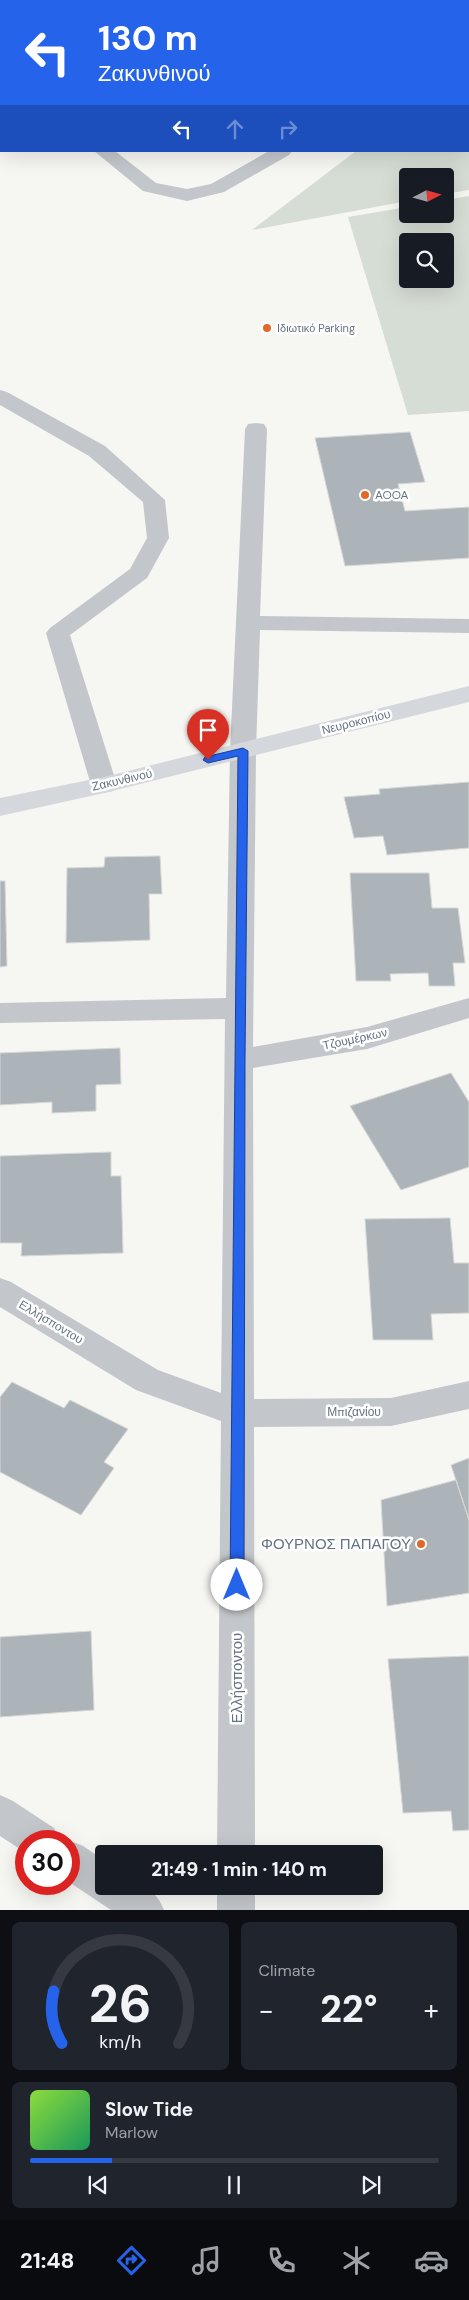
<!DOCTYPE html>
<html lang="en">
<head>
<meta charset="utf-8">
<style>
	:root { --surface:#171b24; --page:#20242c; --text:#f1f3f6; --muted:#9ea1a6; --line:#363941; --accent:#2563eb }
	body { margin:0; font-family:"DM Sans",sans-serif; background:var(--page); color:var(--text); height:100vh; display:flex; flex-direction:column; font-size:19px; white-space:nowrap }
	* { box-sizing:border-box; margin:0 }
	p { font-size:16px; color:var(--muted) }
	.icon { flex:none; width:28px; height:28px; fill:none; stroke:currentColor; stroke-width:2; stroke-linecap:round; stroke-linejoin:round }
	.map { position:relative; height:1910px; overflow:hidden }
	.details { display:flex; flex-direction:column; gap:12px; padding:12px; background:#0d0f14; flex:1 }
	.details>* { flex:none }
	.top-card { position:absolute; left:0px; top:0px; width:470px; height:152px; box-shadow:0 5px 20px #0002; background:#2563eb; color:#fff; overflow:hidden }
	.needle { width:32px; rotate:84deg }
	.fabs { position:absolute; left:399px; top:168px; display:grid; gap:10px }
	.fabs a { display:grid; place-items:center; width:55px; height:55px; border-radius:5px; background:var(--surface); box-shadow:0 5px 20px #0002; font-size:25px }
	.speed { position:absolute; left:15px; top:1830px; display:flex; gap:10px; font-size:25px; font-weight:700; text-align:center }
	.speed>* { display:grid; place-content:center; width:65px; height:65px; border-radius:50%; background:var(--surface); box-shadow:0 5px 20px #0002; line-height:1 }
	.speed .limit { border:8px solid #d22; background:#fff; color:#111 }
	.pin { position:absolute; display:grid; place-items:center; width:42px; height:42px; color:#fff; margin:-51px -21px; border-radius:50% 50% 50% 0; rotate:-45deg; box-shadow:0 0 5px #0007 }
	.pin .icon { rotate:45deg }
	.me { position:absolute; width:55px; margin:-28px; rotate:0deg; stroke-linejoin:round; filter:drop-shadow(0 0 4px #0008) }
	.turn { display:flex; align-items:center; gap:18px; height:105px; padding:0 15px; font-size:22px }
	.turn .icon { width:65px; height:65px; stroke-width:2.5 }
	.turn b { display:block; font-size:35px; line-height:42px }
	.lanes { display:flex; align-items:center; height:48px; padding:0 15px; background:#0003; justify-content:center; gap:25px; direction:ltr }
	.lanes .off { opacity:.35 }
	.big { font-size:38px; font-weight:700; line-height:1.1 }
	.details .widget { flex:1; display:flex; flex-direction:column; justify-content:center; gap:8px; min-width:0; padding:0 18px; border-radius:8px; background:var(--page) }
	.details .dial { align-items:center; gap:0 }
	.dial svg { height:130px; overflow:visible; fill:none; stroke:var(--line); stroke-width:7; stroke-linecap:round; text-anchor:middle }
	.dial text { fill:var(--text); stroke:none }
	.song { display:flex; align-items:center; gap:15px }
	.cover { width:60px; height:60px; border-radius:8px; background:linear-gradient(135deg,hsl(90 70% 55%),hsl(150 70% 35%)) }
	.played { height:5px; border-radius:2px; background:linear-gradient(90deg,var(--accent) 20%,var(--line) 20%) }
	.keys { display:flex; justify-content:space-around; direction:ltr }
	.heat { display:flex; justify-content:space-between; align-items:center; font-size:28px; direction:ltr }
	.details .tiles { flex:1; display:grid; gap:12px; grid-template-columns:1fr 1fr }
	.widget:last-child { grid-column:span 2 }
	.trip { position:absolute; left:95px; top:1845px; width:288px; height:50px; border-radius:5px; background:var(--surface); box-shadow:0 5px 20px #0002; font-weight:700; line-height:50px; text-align:center }
	.dock { display:flex; height:80px; justify-content:space-around; align-items:center; background:#090b0e; color:var(--muted) }
	.dock .icon { width:35px; height:35px }
	.dock .selected { color:var(--accent) }
	.dock b { font-size:22px; color:var(--text) }
	.map>svg:first-child { display:block }
	.green { fill:#d6ddd4; fill-rule:evenodd }
	.building { fill:#acb3b9; stroke:#d7d8d5 }
	.lines { fill:none; stroke-linecap:round; stroke-linejoin:round }
	.lane { fill:#c3c6ca; fill-rule:evenodd }
	.street { fill:#c3c6ca; fill-rule:evenodd }
	.secondary { fill:#d4d8dc; fill-rule:evenodd }
	.route { fill:#2563eb; stroke:#184099 }
	.poi-dot { fill:#e16a28; stroke:#fff; stroke-width:2 }
	.labels { text-anchor:middle; stroke-width:5; stroke-linejoin:round; paint-order:stroke }
	.far-poi-label { font-size:11px; fill:#657283; stroke:#fff; text-anchor:start }
	.poi-label { font-size:12px; fill:#657283; stroke:#fff; text-anchor:start }
	.street-label { font-size:12px; fill:#657283; stroke:#fff }
	.near-poi-label { font-size:15px; fill:#657283; stroke:#fff; text-anchor:end }
	.near-street-label { font-size:15px; fill:#657283; stroke:#fff }
</style>
</head>
<body>
<div class="map">
<svg width="469" height="1910" viewBox="0 0 469 1910">
	<rect width="100%" height="100%" fill="#f6f6f3"/>
	<!-- green -->
	<path class="green" d="M469 87V190L445 194V176H408L407 201 252 230 356 151H469Z
		M469 196V411L408 415 348 217 407 207 408 214H445V200ZM408 241H445V279H408Z"/>
	<!-- building -->
	<path class="building" d="M8 0H62L64 1H5Z
		M127 0H211L208 1Z
		M410 432 425 482 398 484 405 511 469 507V558L345 566 315 438Z
		M469 782V848L387 855 383 836 354 838 344 797 380 794 379 789Z
		M160 856 162 894H149L150 940 66 943 67 868 104 867 105 857Z
		M350 873H429L432 908H458L465 963H453L455 986H429L428 973 390 974 391 981H356Z
		M0 881H5L7 966 0 967Z
		M120 1048 121 1084 96 1085V1111L52 1113V1102L0 1105V1053Z
		M451 1073 469 1102V1167L401 1190 350 1106Z
		M111 1152V1176H121L123 1253 21 1256 22 1243H0V1156Z
		M450 1218 454 1263H469V1313L431 1314 433 1340H373L365 1219Z
		M12 1382 64 1408 70 1400 128 1429 104 1462 114 1468 81 1515 0 1472V1397Z
		M469 1458V1520L451 1465Z
		M456 1480 469 1520V1593L387 1606 381 1500Z
		M91 1631 94 1710 0 1717V1637Z
		M469 1656V1830L453 1831 451 1811 403 1813 388 1659Z"/>
	<g class="lines">
		<!-- lane -->
		<path class="lane" d="M83 0H101L102 1H84Z
			M341 0H358L359 1H342Z
			M94 151H115L156 183 187 189 211 184 269 151H292L289 155 224 192 187 201 143 191Z
			M0 390 7 392 105 446 165 500 169 538 147 578 70 635 117 785 113 791 104 793 95 791 91 785 46 633 50 628 130 569 147 538 143 502 89 456 0 405Z"/>
		<!-- street -->
		<path class="street" d="M256 423 264 424 267 429 260 616 469 619V633L260 630 256 751 253 1047 367 1027 469 998V1018L367 1049 253 1068 254 1399 391 1398 469 1381V1409L391 1426 254 1427 255 1854H217L221 1421 136 1390 0 1307V1278L11 1282 158 1370 221 1393 225 1019 0 1023V1003L226 998 230 751 245 429 248 424Z
			M0 1795 13 1801 54 1828 60 1841H26V1853L0 1836Z
			M69 1840 83 1846 104 1860V1886C132 1886 152 1880 164 1910H111L69 1882V1841H66Z
			M217 1886H255V1910H217Z"/>
		<!-- secondary -->
		<path class="secondary" d="M469 686V702L104 793 0 816V798L104 777Z"/>
	</g>
	<!-- route -->
	<path class="route" d="M243 748 248 751 245 1060 244 1585 242 1590 237 1592 232 1590 230 1585 238 756 208 763 203 760 205 757Z"/>
	<!-- markers -->
	<g class="poi-dot">
		<circle cx="267" cy="328" r="5"/>
		<circle cx="365" cy="495" r="5"/>
		<circle cx="421" cy="1544" r="5"/>
	</g>
	<g class="labels">
		<!-- far-poi labels -->
		<g class="far-poi-label">
			<text x="277" y="332">Ιδιωτικό Parking</text>
		</g>
		<!-- poi labels -->
		<g class="poi-label">
			<text x="375" y="499">AOOA</text>
		</g>
		<!-- street labels -->
		<g class="street-label">
			<text transform="translate(356 722) rotate(-14)" y="4">Νευροκοπίου</text>
			<text transform="translate(122 780) rotate(-13)" y="4">Ζακυνθινού</text>
			<text transform="translate(355 1039) rotate(-12)" y="4">Τζουμέρκων</text>
			<text transform="translate(51 1322) rotate(31)" y="4">Ελλήσποντου</text>
			<text x="354" y="1416">Μπιζανίου</text>
		</g>
		<!-- near-poi labels -->
		<g class="near-poi-label">
			<text x="411" y="1549">ΦΟΥΡΝΟΣ ΠΑΠΑΓΟΥ</text>
		</g>
		<!-- near-street labels -->
		<g class="near-street-label">
			<text transform="translate(237 1678) rotate(-90)" y="5">Ελλήσποντου</text>
		</g>
	</g>
</svg>
<div class="fabs">
<a><svg class="needle" viewBox="-14 -14 28 28"><path d="M0-13l5 13h-10z" fill="#e53935"/><path d="M0 13l5-13h-10z" fill="#9ea1a6"/></svg></a>
<a><svg class="icon" aria-label="search" viewBox="0 0 24 24"><circle cx="10" cy="10" r="6"/><path d="M15 15l6 6"/></svg></a>
</div>
<div class="speed"><div class="limit">30</div></div>
<div class="pin" style="left:208px;top:760px;background:#d93025"><svg class="icon" aria-label="arrive" viewBox="0 0 24 24"><path d="M6 21V4h12l-3 4 3 4H6"/></svg></div>
<svg class="me" style="left:237px;top:1585px" viewBox="-20 -20 40 40"><circle r="19" fill="#fff"/><path d="M0-13L10 11 0 6-10 11z" fill="#2563eb"/></svg>
<div class="trip">21:49 · 1 min · 140 m</div>
<div class="top-card">
<div class="turn"><svg class="icon" aria-label="left" viewBox="0 0 24 24"><path d="M17 20v-9H6M10 6l-5 5 5 5"/></svg><div><b>130 m</b>Ζακυνθινού</div></div>
<div class="lanes"><svg class="icon" aria-label="left" viewBox="0 0 24 24"><path d="M17 20v-9H6M10 6l-5 5 5 5"/></svg><svg class="icon off" aria-label="ahead" viewBox="0 0 24 24"><path d="M12 20V5M6 11l6-6 6 6"/></svg><svg class="icon off" aria-label="right" viewBox="0 0 24 24"><path d="M7 20v-9h11M14 6l5 5-5 5"/></svg></div>
</div>
</div>
<section class="details">
<div class="tiles">
<div class="widget dial"><svg viewBox="0 0 100 80">
<path d="M14 69A42 42 0 1 1 86 69"/>
<path d="M14 69A42 42 0 0 1 9 37" stroke="#2563eb"/>
<text x="50" y="56" font-size="32" font-weight="700">26</text>
<text x="50" y="72" font-size="11">km/h</text>
</svg></div>
<div class="widget"><p>Climate</p>
<div class="heat"><a>−</a><b class="big">22°</b><a>+</a></div>
</div>
<div class="widget">
<div class="song"><i class="cover"></i><div><b>Slow Tide</b><p>Marlow</p></div></div>
<div class="played"></div>
<div class="keys"><svg class="icon" aria-label="previous" viewBox="0 0 24 24"><path d="M18 5L8 12l10 7zM5 5v14"/></svg><svg class="icon" aria-label="pause" viewBox="0 0 24 24"><path d="M8 5v14M16 5v14"/></svg><svg class="icon" aria-label="next" viewBox="0 0 24 24"><path d="M6 5l10 7-10 7zM19 5v14"/></svg></div>
</div>
</div>
</section>
<nav class="dock">
<b>21:48</b>
<svg class="icon selected" aria-label="directions" viewBox="0 0 24 24"><path d="M12 3l9 9-9 9-9-9zM9 14v-3h6M13 9l2 2-2 2"/></svg>
<svg class="icon" aria-label="music" viewBox="0 0 24 24"><path d="M9 18V5l10-2v13"/><circle cx="6" cy="18" r="3"/><circle cx="16" cy="16" r="3"/></svg>
<svg class="icon" aria-label="phone" viewBox="0 0 24 24"><path d="M5 4h4l2 5-3 2q2 4 5 5l2-3 5 2v4C11 20 4 13 5 4z"/></svg>
<svg class="icon" aria-label="climate" viewBox="0 0 24 24"><path d="M12 3v18M4 7l16 10M4 17L20 7"/></svg>
<svg class="icon" aria-label="car" viewBox="0 0 24 24"><path d="M5 17H2v-5l4-1 3-4h7l3 4 3 1v5h-3M9 17h6M6 11h13"/><circle cx="7" cy="17" r="2"/><circle cx="17" cy="17" r="2"/></svg>
</nav>
</body>
</html>
